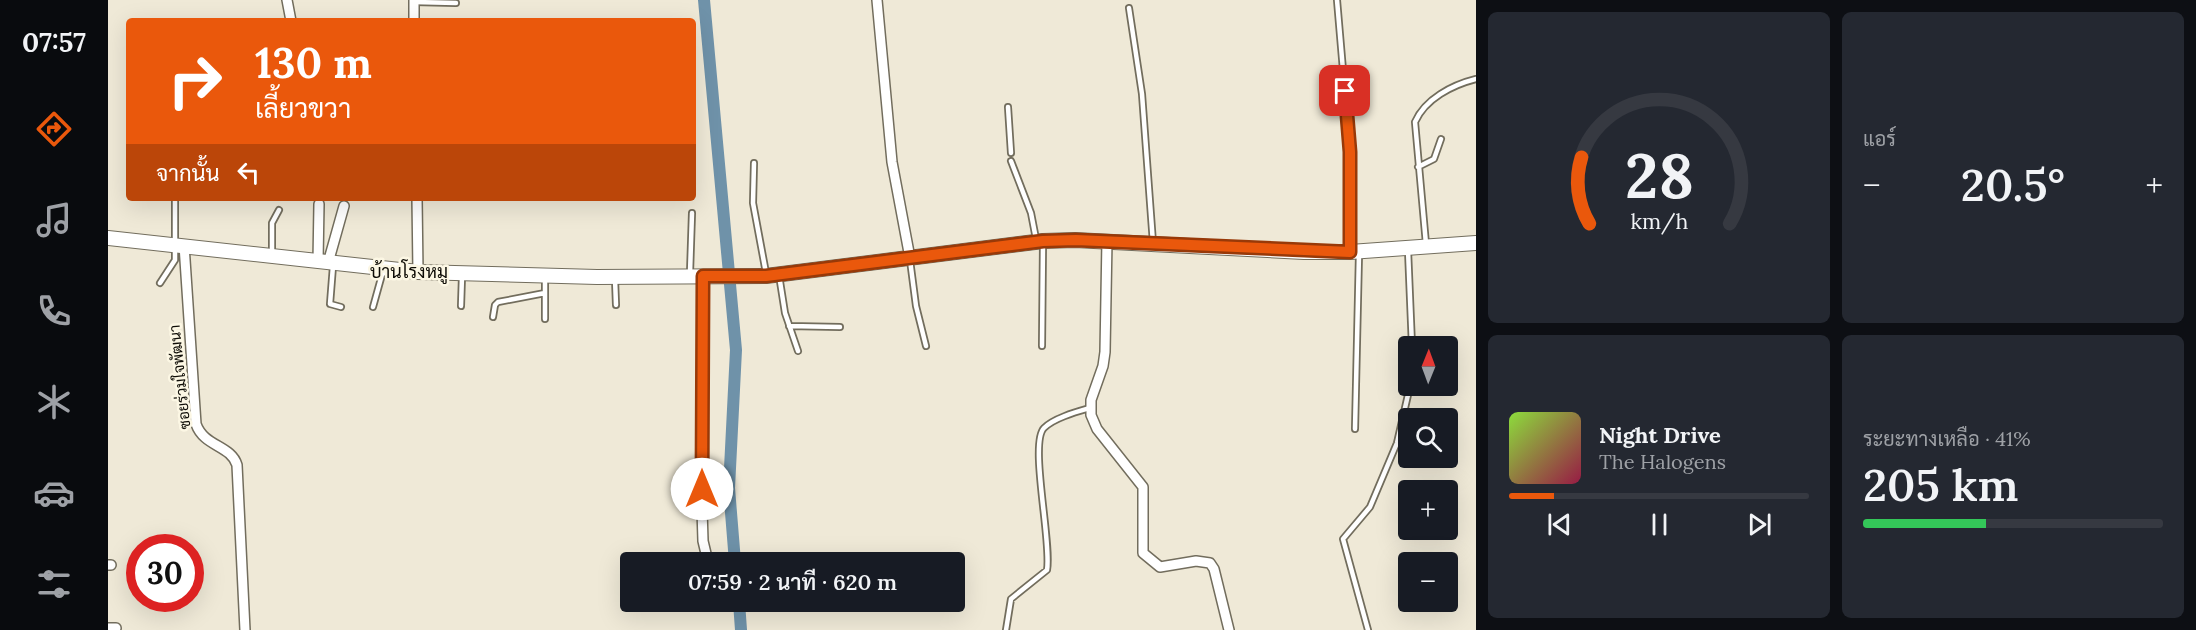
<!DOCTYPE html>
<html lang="th">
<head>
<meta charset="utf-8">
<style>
	:root { --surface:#171b24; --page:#242831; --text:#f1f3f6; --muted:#9ea1a6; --line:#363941; --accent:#ea580c }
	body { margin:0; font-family:Lora,Sarabun,serif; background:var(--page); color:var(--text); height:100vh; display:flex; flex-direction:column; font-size:22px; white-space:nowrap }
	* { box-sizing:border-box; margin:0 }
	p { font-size:20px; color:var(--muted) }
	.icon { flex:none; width:33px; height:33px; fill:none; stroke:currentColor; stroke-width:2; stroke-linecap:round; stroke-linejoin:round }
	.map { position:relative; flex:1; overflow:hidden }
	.sheet { display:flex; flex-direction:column; gap:12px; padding:12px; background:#0d0f14; width:720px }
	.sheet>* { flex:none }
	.top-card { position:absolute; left:18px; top:18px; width:570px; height:183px; border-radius:6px; box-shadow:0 6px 24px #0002; background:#ea580c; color:#fff; overflow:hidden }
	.needle { width:39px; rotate:1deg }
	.fabs { position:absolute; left:1290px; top:336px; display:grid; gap:12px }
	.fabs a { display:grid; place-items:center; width:60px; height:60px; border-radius:6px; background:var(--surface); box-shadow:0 6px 24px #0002; font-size:30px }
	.speed { position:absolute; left:18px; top:534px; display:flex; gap:12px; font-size:30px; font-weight:700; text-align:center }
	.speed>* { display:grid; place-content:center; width:78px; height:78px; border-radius:50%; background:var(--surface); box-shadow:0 6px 24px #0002; line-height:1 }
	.speed .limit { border:9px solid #d22; background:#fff; color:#111 }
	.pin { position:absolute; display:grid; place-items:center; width:51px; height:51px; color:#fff; margin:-26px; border-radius:12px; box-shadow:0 3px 9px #0006 }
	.me { position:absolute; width:66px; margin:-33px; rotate:0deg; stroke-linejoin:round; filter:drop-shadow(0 0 4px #0008) }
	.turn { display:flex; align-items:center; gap:21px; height:126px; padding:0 30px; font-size:27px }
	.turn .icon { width:78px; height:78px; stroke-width:2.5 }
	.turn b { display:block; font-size:42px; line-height:51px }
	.then { display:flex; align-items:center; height:57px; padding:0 30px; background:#0003; gap:12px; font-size:22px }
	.big { font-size:45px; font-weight:600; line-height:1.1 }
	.sheet .widget { flex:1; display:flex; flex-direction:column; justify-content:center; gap:9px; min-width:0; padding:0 21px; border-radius:9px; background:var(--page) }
	.sheet .dial { align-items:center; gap:0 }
	.dial svg { height:156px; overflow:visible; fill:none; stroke:var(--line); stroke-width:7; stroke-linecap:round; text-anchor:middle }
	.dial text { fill:var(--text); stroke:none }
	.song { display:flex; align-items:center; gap:18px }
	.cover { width:72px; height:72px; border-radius:9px; background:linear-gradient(135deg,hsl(90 70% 55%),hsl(340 70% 35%)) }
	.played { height:6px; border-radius:3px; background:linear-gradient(90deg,var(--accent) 15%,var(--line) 15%) }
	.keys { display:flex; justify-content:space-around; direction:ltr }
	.heat { display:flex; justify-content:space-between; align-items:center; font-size:33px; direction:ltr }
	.charge { height:9px; border-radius:4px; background:linear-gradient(90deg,#34c759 41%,var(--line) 0) }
	.sheet .tiles { flex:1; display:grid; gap:12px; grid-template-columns:repeat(2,1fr) }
	.trip { position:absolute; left:512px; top:552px; width:345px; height:60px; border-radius:6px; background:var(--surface); box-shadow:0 6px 24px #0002; font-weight:600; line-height:60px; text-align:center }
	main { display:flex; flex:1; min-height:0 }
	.tab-bar { display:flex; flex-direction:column; width:108px; justify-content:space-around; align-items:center; background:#090b0e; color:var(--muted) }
	.tab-bar .icon { width:42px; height:42px }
	.tab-bar .current { color:var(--accent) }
	.tab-bar b { font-size:27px; color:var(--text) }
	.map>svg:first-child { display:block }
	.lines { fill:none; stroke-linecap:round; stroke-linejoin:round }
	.canal { stroke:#6f92a9; stroke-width:12 }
	.lane-casing { stroke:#726d5d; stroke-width:8 }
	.street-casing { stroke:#726d5d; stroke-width:12 }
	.secondary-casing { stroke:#726d5d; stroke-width:16 }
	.lane { stroke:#fff; stroke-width:4.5 }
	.street { stroke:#fff; stroke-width:9 }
	.secondary { stroke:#fff; stroke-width:14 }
	.route-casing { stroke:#983908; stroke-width:15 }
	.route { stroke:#ea580c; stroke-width:10 }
	.labels { text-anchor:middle; stroke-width:5; stroke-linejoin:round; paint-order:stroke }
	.street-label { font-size:15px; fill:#0e0c06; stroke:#fcf7e4 }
	.quarter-label { font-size:18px; fill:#0e0c06; stroke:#fcf7e4 }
</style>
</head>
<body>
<main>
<nav class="tab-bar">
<b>07:57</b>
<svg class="icon current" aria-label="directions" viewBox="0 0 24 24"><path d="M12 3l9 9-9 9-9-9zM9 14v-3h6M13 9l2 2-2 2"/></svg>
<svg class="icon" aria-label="music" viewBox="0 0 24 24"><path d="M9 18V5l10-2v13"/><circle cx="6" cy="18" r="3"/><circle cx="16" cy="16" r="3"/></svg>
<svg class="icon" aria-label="phone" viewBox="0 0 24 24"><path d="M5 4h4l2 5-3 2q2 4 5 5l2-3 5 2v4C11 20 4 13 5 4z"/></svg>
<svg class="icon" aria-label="climate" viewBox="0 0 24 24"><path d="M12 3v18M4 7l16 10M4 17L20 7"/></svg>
<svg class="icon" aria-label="car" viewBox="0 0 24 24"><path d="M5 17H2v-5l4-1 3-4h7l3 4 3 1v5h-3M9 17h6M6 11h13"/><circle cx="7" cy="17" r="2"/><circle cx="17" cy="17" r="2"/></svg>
<svg class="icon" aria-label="filters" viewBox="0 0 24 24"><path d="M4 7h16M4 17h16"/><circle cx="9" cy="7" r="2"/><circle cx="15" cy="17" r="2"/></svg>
</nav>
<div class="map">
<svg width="1368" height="630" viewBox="0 0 1368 630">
	<rect width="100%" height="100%" fill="#efe9d7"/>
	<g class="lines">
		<!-- canal -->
		<path class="canal" d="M596 0 628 350 621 488 627 562
			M631 602 633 630"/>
		<!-- lane casing -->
		<g class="lane-casing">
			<path id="lane" d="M1229 0 1242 152V249
				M306 2 348 3
				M1021 8 1034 94 1045 243
				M900 107 903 153
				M903 161 923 213 928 239
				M646 163 645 203 658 273
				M1310 167 1326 159 1333 139
				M1318 244 1307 122C1317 99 1344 85 1368 79
				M1300 250 1304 346
				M164 253V223L171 210
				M802 260 808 306 818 346
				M225 266 222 304 233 307
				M582 273 584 213
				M671 275 677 313 690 351
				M507 279 508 305
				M52 283 67 260V198
				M353 306 354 276
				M265 307 275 271
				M385 317 387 305 390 302 437 293
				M437 319V276
				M681 326 732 327
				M934 346 935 244
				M1247 429 1251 254
				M898 630 903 599 939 570C944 543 921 443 936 428 946 418 968 412 982 408
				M1260 630 1235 539 1262 507 1289 443 1302 386"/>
		</g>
		<!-- street casing -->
		<g class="street-casing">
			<path id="street" d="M179 0 183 21
				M306 0V21
				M769 0 784 162 802 258
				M309 198 310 272
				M999 240 997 352 995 366 983 400V415L989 429 1035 487V553L1052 567 1088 561 1102 563 1106 569 1121 630
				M76 245 88 424C96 447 123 445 129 465L137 630
				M210 262 211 204
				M220 263 236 206
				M595 276 594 509 595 541 600 562
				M0 565H3
				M594 606 606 602
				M0 628H8"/>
		</g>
		<!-- secondary casing -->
		<g class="secondary-casing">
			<path id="secondary" d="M0 238 310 272 489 277 658 276 935 241 967 240 1196 252H1242L1368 243"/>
		</g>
		<!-- lane -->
		<use href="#lane" class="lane"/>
		<!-- street -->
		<use href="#street" class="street"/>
		<!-- secondary -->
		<use href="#secondary" class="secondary"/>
	</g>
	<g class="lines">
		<!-- route casing -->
		<g class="route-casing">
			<path id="route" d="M594 489 595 276H658L935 241 968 240 1242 252V152L1237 91"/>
		</g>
		<!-- route -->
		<use href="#route" class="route"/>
	</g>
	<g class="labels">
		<!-- street labels -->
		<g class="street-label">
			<text transform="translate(72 377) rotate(-96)" y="5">ซอยร่วมใจพัฒนา</text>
		</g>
		<!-- quarter labels -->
		<g class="quarter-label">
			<text x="301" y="278">บ้านโรงหมู</text>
		</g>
	</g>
</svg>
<div class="fabs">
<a><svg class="needle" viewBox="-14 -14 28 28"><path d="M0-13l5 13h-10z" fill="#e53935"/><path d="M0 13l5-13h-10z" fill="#9ea1a6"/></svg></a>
<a><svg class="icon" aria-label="search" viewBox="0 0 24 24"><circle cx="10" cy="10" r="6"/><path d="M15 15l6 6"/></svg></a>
<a>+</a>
<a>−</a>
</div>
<div class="speed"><div class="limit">30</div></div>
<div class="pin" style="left:1237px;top:91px;background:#d93025"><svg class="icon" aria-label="arrive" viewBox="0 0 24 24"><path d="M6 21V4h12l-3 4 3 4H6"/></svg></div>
<svg class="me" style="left:594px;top:489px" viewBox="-20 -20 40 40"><circle r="19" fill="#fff"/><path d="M0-13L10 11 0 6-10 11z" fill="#ea580c"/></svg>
<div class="trip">07:59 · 2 นาที · 620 m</div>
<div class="top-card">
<div class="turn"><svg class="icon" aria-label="right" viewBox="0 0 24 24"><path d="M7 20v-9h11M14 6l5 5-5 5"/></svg><div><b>130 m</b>เลี้ยวขวา</div></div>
<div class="then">จากนั้น<svg class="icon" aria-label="left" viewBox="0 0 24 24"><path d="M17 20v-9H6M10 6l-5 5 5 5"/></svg></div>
</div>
</div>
<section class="sheet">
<div class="tiles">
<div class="widget dial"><svg viewBox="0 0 100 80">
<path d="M14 69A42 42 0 1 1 86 69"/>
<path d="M14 69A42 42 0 0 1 10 35" stroke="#ea580c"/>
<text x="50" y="56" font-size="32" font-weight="700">28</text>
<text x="50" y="72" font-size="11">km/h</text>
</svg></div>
<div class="widget"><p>แอร์</p>
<div class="heat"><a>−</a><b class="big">20.5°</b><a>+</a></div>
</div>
<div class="widget">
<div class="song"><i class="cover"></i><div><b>Night Drive</b><p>The Halogens</p></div></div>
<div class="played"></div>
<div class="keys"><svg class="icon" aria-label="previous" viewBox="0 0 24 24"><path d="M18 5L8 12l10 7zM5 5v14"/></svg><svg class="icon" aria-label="pause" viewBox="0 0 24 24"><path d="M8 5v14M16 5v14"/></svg><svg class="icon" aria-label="next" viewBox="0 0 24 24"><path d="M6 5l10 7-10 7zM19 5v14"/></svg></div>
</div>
<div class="widget"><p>ระยะทางเหลือ · 41%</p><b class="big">205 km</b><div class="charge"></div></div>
</div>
</section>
</main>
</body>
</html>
